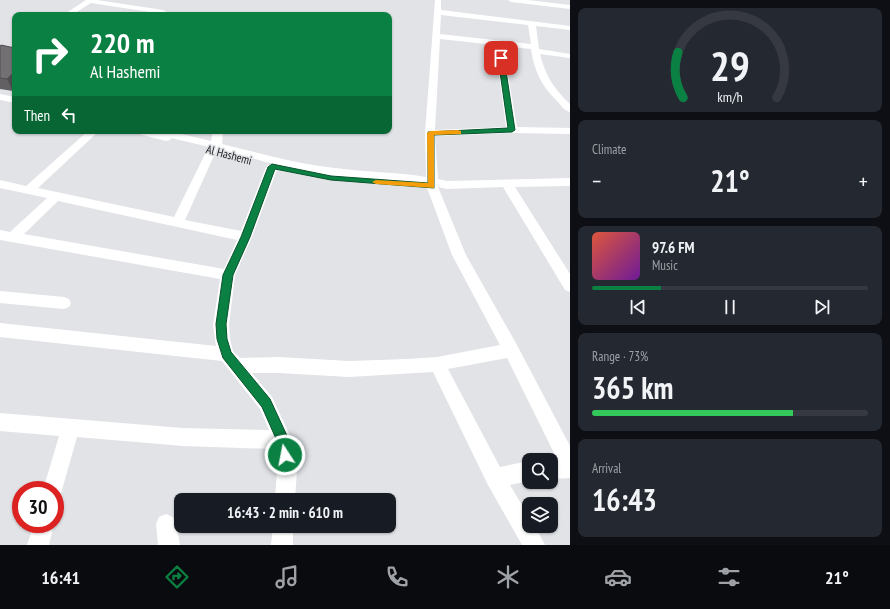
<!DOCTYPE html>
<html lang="en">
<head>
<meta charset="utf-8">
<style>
	:root { --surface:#171b24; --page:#242831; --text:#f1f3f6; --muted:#9ea1a6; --line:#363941; --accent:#0b8043 }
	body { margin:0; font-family:"PT Sans Narrow",sans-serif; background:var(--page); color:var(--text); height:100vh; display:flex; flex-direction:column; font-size:15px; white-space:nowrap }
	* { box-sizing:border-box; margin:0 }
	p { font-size:13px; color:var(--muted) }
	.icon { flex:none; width:22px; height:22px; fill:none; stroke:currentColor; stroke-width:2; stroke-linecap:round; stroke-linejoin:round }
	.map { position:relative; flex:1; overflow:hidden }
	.details { display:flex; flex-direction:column; gap:8px; padding:8px; background:#0d0f14; width:320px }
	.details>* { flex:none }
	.banner { position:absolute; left:12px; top:12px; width:380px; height:122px; border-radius:8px; box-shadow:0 1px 3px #0004; background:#0b8043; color:#fff; overflow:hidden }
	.buttons { position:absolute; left:522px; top:453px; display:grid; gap:8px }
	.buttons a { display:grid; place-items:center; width:36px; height:36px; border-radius:8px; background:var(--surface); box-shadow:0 1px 3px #0004; font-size:20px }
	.speed { position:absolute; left:12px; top:481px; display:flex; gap:8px; font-size:20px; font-weight:700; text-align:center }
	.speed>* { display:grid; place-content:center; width:52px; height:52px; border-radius:50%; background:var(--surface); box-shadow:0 1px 3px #0004; line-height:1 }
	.speed .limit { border:6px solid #d22; background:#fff; color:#111 }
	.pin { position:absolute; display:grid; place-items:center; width:34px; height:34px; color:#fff; margin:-17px; border-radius:8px; box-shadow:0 2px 6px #0006 }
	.me { position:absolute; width:44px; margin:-22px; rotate:349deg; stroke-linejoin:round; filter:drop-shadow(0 0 3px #0008) }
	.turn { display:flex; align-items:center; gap:14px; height:84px; padding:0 12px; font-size:18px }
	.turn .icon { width:52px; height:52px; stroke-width:2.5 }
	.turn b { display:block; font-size:28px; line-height:34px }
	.then { display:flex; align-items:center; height:38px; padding:0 12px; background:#0003; gap:8px; font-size:15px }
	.big { font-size:30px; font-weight:800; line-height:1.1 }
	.details .tile { flex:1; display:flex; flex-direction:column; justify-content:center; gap:6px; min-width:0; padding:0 14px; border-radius:8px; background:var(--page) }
	.details .dial { align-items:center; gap:0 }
	.dial svg { height:104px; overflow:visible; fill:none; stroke:var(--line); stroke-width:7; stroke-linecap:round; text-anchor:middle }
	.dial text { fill:var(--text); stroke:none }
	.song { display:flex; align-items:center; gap:12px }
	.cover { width:48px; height:48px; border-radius:6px; background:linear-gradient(135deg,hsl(10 70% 55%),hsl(280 70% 35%)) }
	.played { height:4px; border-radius:2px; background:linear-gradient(90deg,var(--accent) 25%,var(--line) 25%) }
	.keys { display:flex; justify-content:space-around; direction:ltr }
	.heat { display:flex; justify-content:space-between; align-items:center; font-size:22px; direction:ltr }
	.charge { height:6px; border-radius:3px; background:linear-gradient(90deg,#34c759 73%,var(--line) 0) }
	.trip { position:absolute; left:174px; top:493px; width:222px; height:40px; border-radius:8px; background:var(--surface); box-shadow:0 1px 3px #0004; font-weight:800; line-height:40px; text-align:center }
	.tab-bar { display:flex; height:64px; justify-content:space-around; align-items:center; background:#090b0e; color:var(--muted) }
	.tab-bar .icon { width:28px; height:28px }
	.tab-bar .on { color:var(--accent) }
	.tab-bar b { font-size:18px; color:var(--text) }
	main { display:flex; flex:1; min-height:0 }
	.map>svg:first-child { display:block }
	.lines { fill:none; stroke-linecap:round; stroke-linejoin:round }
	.minor { fill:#fff; fill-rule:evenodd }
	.wall { fill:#636064 }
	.shaded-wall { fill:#504e51 }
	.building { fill:#737074; stroke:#504e51 }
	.route { fill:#0b8043; stroke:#07532c }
	.slow { fill:#f59e0b }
	.labels { text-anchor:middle; stroke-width:3; stroke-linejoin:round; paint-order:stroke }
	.far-street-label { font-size:12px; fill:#1d1e20; stroke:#e1e3e7 }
</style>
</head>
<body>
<main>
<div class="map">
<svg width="570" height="545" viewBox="0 0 570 545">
	<rect width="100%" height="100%" fill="#e1e3e7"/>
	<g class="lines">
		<!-- minor -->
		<path class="minor" d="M86 0H97L163 10 167 12 163 14 91 3 72 15H63Z
			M435 0H441V10L570 26V30L536 26 539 49 570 54V58L540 54C545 75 554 89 570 104V112C565 111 561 106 558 102 542 87 534 71 531 49L503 46 517 127 570 128V134L512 133 435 136 438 179 447 181 570 178V186L515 187 570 274V292L565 290 503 187 447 189 438 187 466 255 517 345 570 446V478L551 479V460H550L557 459 507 358 448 369 500 467 529 461V481L510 485 529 517V526H535L545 545H522L488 485 433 372 349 377 279 373H252L272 397 292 440 297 470 295 500H275L277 470 275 449 183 446 77 437 60 497 55 499V490H43L59 436 0 431V413L183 428 269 430 260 409 222 361 0 337V323L216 346 213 325 220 279 0 240V230L10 232 47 198 0 188V180L26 186 88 131H99L38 188 174 217 207 150 209 147 171 138 170 140 166 141 135 133 134 131H169L211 141 213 131H223L222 144C259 153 297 164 335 168 365 172 396 172 426 177L425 133ZM441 15 528 25 531 44 440 34ZM440 39 495 45 506 127 435 130ZM217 149C256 159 295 171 334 176 365 180 396 179 426 185L452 255 500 345 437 357 407 359 349 361 279 357 240 358 233 351 230 339 229 325 235 275 252 237 278 167 276 165H268L266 167 241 231 185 220ZM58 201 237 240 224 269 24 234Z
			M508 0H528L570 5V9L511 2Z
			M0 94 15 97V103L0 100Z
			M0 291 64 297 69 299 71 303 69 307 64 309 0 303Z
			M166 514 173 517 176 524 180 545H158L156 524 159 517Z
			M34 524H54L49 545H27Z
			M273 526H293V545H271Z"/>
	</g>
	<!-- wall -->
	<path class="wall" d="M0 46 15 48V89L13 91 0 89Z"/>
	<!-- shaded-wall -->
	<path class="shaded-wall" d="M15 71V89L13 91 7 79Z"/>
	<!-- building -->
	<path class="building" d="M1 45 15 48V71L7 79 0 78V46Z"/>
	<!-- route -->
	<path class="route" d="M501 57 504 58 515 130 512 132 434 135V188L331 180 275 169 250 237 233 275 226 324 227 339 231 352 270 399 289 440 291 455 290 459 285 461 281 459 277 441 262 407 223 358 217 339 216 324 223 275 241 237 268 167 272 164 331 176 428 183V132L508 128 498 58Z"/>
	<!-- slow -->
	<path class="slow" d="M458 130 461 131V134L434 135V188L376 184 372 182 376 180 428 183 427 133 430 131Z"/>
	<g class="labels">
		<!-- far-street labels -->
		<g class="far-street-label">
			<text transform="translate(229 155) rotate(15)" y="4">Al Hashemi</text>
		</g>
	</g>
</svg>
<div class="buttons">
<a><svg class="icon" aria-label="search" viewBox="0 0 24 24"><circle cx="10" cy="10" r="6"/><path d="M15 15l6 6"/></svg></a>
<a><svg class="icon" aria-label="layers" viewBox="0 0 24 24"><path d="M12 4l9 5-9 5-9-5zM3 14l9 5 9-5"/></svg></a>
</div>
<div class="speed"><div class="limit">30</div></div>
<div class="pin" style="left:501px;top:58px;background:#d93025"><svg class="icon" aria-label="arrive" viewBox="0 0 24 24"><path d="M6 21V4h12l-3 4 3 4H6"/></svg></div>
<svg class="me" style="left:285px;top:455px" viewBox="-20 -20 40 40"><circle r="17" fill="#0b8043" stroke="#fff" stroke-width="3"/><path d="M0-11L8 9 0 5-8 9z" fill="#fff"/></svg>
<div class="trip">16:43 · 2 min · 610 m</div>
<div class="banner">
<div class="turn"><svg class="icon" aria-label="right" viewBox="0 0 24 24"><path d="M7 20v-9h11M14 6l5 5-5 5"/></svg><div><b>220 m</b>Al Hashemi</div></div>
<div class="then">Then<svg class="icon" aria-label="left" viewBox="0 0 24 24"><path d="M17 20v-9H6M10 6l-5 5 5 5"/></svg></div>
</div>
</div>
<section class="details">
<div class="tile dial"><svg viewBox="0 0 100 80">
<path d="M14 69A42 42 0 1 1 86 69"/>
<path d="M14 69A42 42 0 0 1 10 34" stroke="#0b8043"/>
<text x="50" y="56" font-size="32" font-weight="700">29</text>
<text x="50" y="72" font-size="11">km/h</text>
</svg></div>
<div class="tile"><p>Climate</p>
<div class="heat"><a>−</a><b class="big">21°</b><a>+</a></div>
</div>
<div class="tile">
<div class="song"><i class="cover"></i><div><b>97.6 FM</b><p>Music</p></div></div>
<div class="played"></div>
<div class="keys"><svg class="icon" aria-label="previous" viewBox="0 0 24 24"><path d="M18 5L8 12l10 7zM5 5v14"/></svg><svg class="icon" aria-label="pause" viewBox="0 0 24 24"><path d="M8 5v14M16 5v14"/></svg><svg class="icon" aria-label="next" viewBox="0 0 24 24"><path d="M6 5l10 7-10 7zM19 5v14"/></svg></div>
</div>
<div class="tile"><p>Range · 73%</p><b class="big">365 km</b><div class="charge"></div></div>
<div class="tile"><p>Arrival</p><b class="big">16:43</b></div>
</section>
</main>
<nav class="tab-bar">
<b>16:41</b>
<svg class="icon on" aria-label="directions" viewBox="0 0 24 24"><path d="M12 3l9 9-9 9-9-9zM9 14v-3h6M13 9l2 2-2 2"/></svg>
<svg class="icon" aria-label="music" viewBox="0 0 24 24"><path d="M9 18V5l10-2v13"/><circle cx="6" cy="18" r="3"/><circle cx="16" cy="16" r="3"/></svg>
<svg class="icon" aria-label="phone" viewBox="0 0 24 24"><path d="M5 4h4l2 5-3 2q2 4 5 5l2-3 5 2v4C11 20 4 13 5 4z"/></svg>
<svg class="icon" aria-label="climate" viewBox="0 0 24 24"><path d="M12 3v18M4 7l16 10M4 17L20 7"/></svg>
<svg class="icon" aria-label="car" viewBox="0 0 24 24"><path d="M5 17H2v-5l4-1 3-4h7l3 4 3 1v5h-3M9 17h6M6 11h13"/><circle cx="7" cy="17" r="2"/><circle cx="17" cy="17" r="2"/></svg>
<svg class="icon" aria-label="filters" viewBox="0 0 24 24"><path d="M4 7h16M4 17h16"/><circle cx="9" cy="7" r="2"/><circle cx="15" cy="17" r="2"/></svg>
<b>21°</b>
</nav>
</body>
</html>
